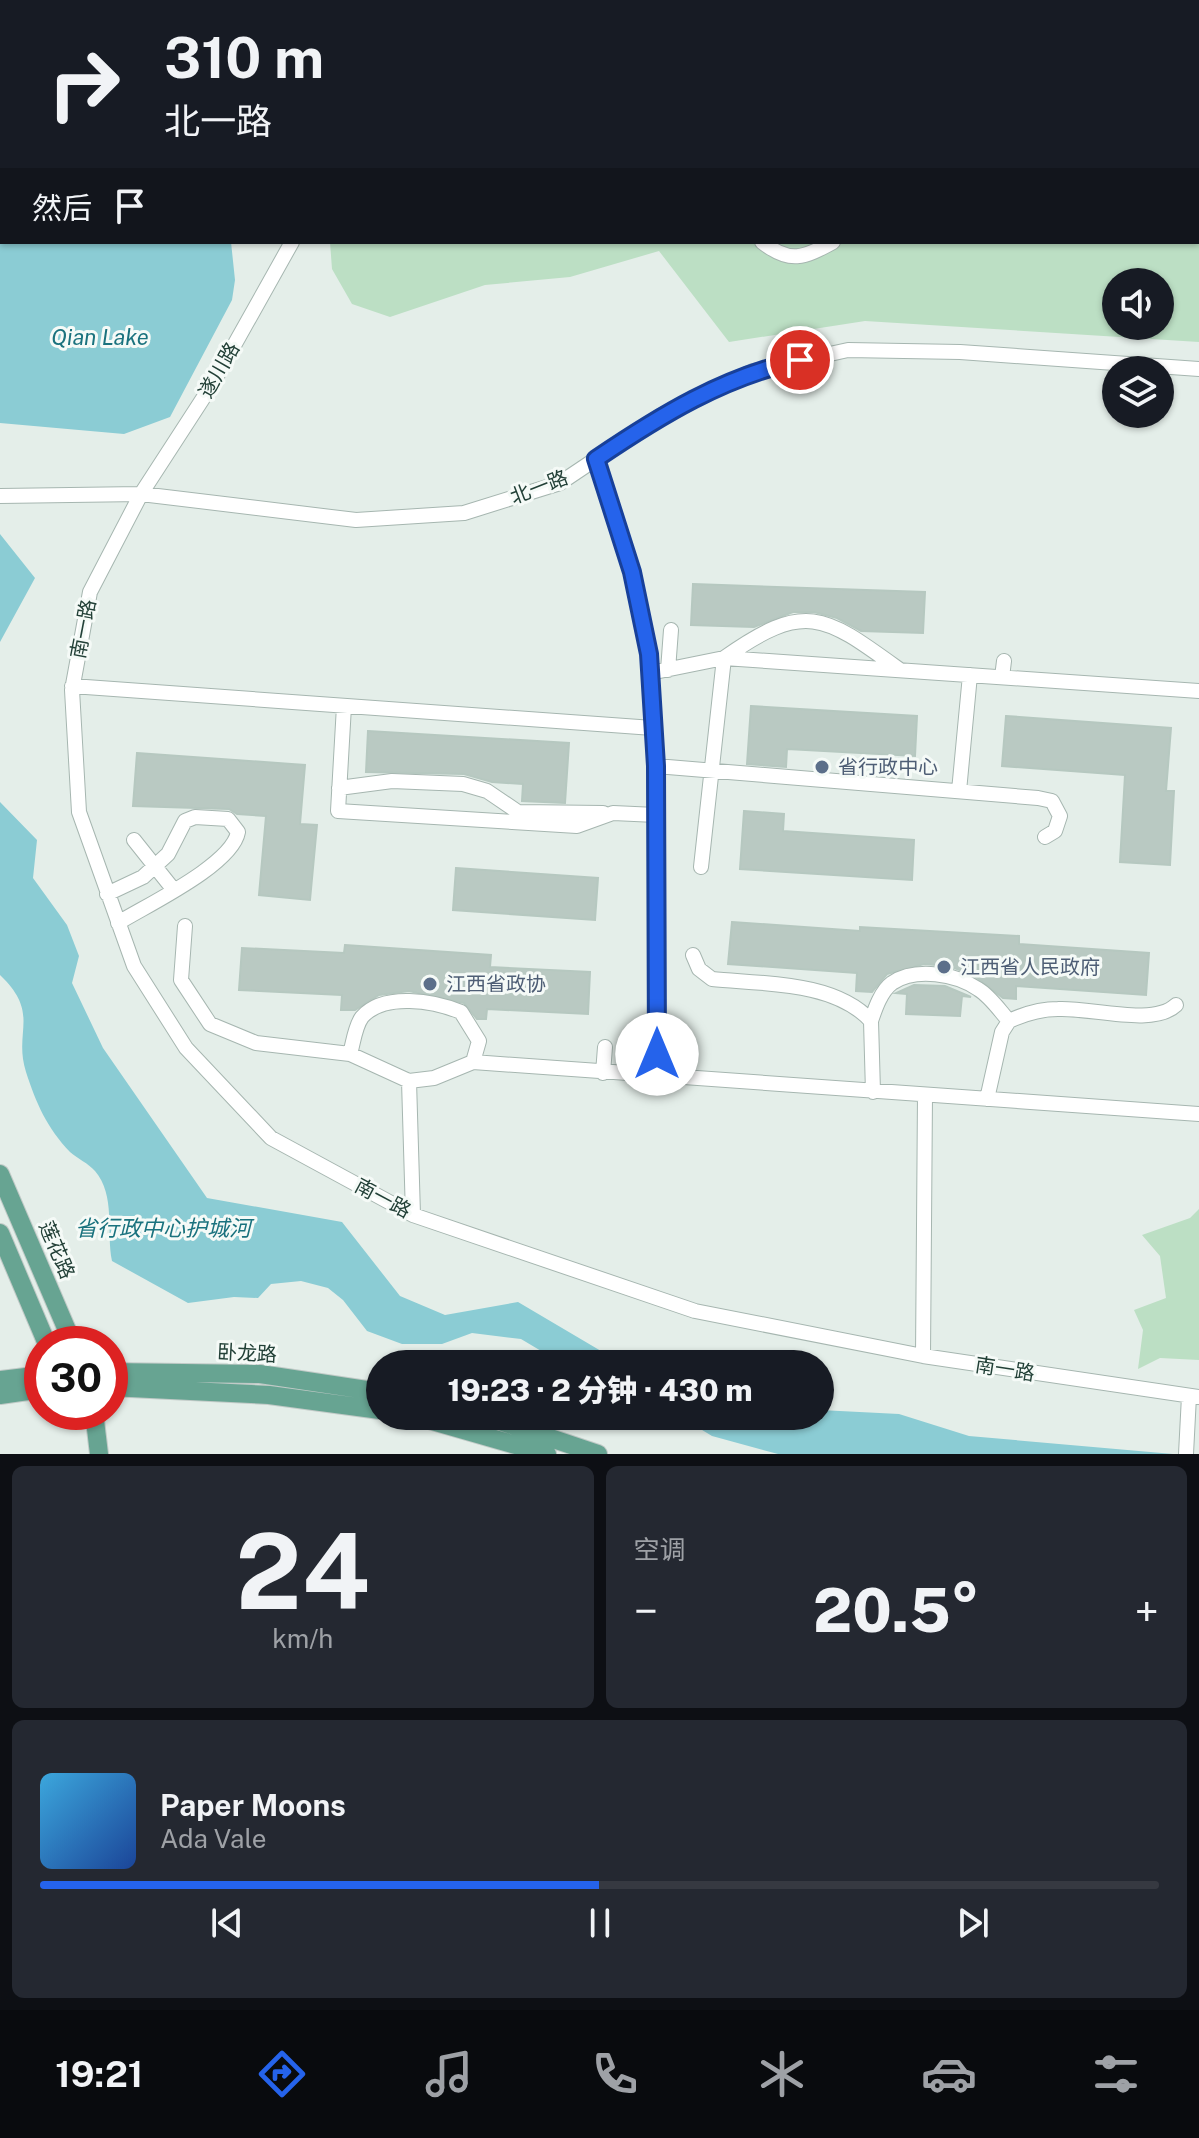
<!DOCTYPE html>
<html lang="zh">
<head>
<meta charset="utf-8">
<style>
	:root { --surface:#171b24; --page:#242831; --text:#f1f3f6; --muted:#9ea1a6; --line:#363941; --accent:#2563eb }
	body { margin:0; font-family:"Public Sans","Noto Sans SC",sans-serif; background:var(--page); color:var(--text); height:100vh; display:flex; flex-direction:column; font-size:30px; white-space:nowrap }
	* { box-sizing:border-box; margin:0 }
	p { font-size:26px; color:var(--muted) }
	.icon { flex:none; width:44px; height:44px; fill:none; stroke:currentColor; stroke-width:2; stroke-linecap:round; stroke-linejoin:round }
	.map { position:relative; height:1454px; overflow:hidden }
	.drawer { display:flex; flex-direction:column; gap:12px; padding:12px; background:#0d0f14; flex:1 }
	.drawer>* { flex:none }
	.guide { position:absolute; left:0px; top:0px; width:1200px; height:244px; box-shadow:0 2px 6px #0004; background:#171b24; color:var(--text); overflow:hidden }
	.controls { position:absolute; left:1102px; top:268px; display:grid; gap:16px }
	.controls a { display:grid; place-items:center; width:72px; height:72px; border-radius:50%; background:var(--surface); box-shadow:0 2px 6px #0004; font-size:40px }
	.speed { position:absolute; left:24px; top:1326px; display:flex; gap:16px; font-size:40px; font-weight:700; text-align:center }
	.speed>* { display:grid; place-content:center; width:104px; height:104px; border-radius:50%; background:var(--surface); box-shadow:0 2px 6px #0004; line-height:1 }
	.speed .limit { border:12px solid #d22; background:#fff; color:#111 }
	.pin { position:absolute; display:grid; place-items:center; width:68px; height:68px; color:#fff; margin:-34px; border:4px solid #fff; border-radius:50%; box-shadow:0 2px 8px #0007 }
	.me { position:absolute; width:88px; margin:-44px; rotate:0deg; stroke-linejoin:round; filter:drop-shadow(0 0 6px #0008) }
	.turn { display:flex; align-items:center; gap:28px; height:168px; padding:0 32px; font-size:36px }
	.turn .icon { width:104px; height:104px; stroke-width:2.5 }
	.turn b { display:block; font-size:56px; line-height:68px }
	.then { display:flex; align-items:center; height:76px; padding:0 32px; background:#0003; gap:16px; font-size:30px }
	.big { font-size:60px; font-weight:800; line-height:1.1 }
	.drawer .card { flex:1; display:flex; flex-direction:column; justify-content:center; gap:12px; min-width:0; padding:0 28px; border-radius:12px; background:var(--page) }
	.drawer .dial { align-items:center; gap:0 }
	.dial b { font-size:104px; line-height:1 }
	.song { display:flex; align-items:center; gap:24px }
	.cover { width:96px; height:96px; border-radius:12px; background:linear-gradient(135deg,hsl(200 70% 55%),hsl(220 70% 35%)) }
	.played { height:8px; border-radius:4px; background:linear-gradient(90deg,var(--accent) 50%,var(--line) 50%) }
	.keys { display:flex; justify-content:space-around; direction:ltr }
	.heat { display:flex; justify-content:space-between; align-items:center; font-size:44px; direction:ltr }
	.drawer .tiles { flex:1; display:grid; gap:12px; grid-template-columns:1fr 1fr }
	.card:last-child { grid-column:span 2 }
	.trip { position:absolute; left:366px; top:1350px; width:468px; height:80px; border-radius:40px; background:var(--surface); box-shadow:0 2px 6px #0004; font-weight:800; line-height:80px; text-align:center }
	.tab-bar { display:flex; height:128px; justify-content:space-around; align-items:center; background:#090b0e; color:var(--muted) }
	.tab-bar .icon { width:56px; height:56px }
	.tab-bar .selected { color:var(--accent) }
	.tab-bar b { font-size:36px; color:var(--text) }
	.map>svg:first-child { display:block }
	.green { fill:#bcdfc4; fill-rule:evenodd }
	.water { fill:#8bccd4 }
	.building { fill:#b9c9c2; stroke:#b6c8c0; stroke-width:2 }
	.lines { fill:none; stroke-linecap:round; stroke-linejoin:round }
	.minor-casing { stroke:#a6b6b0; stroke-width:16 }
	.major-casing { stroke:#c1cac7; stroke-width:20 }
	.minor { stroke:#fff; stroke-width:14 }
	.major { stroke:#67a492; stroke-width:18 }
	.route-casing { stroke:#184099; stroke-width:20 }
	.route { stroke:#2563eb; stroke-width:14 }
	.service-dot { fill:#5c6f8a; stroke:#f5faf7; stroke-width:3 }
	.labels { text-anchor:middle; stroke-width:6; stroke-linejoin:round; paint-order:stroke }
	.street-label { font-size:20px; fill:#224037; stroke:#f5faf7 }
	.service-label { font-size:20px; fill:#4e5e75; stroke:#f5faf7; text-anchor:start }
	.water-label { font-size:22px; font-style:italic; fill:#1a727e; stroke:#f5faf7 }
</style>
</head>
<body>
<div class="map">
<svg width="1199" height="1454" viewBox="0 0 1199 1454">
	<rect width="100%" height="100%" fill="#e4eee9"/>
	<!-- green -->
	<path class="green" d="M488 0H828V2H487Z
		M1110 0H1199V342L865 321 729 342 659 251 570 277 485 285 390 317 352 304 332 269 330 242H1198V2ZM1116 282H1160V326H1116Z
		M1199 1209V1360L1160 1358 1138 1369 1143 1330 1134 1310 1166 1298 1160 1256 1142 1235 1190 1218Z"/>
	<!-- water -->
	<path class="water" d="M0 0H369L2 2V242H231L235 280 232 300 170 417 124 434 0 423Z
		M0 534 35 578 0 642Z
		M0 802 37 840 33 878 67 925 79 956 72 983 103 1048 207 1198 342 1222 400 1296 445 1315 518 1302 601 1351 668 1364H563L521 1339 472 1333 442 1344H402L367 1331 343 1300 328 1288 301 1281 271 1284 258 1298 234 1297 188 1303 112 1261C106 1232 116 1196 95 1171 88 1163 78 1159 70 1152 47 1128 36 1103 26 1072 13 1031 41 1014 0 975Z
		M820 1410 899 1414 969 1436 1173 1454H778L712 1436 679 1416H820Z"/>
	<!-- building -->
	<path class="building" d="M693 584 925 592 923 633 861 631 837 618 814 612H793L754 627 691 625Z
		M751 706 917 716 915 756 787 749 786 767 747 764Z
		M1006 716 1171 728 1166 791H1174L1170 865 1120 862 1125 775 1002 766Z
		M368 731 569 743 565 803 522 801 523 784 492 782 464 774 366 772Z
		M137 753 305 765 300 824 317 825 310 900 259 895 266 816 237 814 229 809 133 806Z
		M744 811 784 814 783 831 914 840 912 880 740 869Z
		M456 868 598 878 595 920 453 910Z
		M732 922 860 931V927L1019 936V944L1149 953 1146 995 1016 986V999L1003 998 973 975 949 966 924 964 887 974 872 992 856 991 857 973 728 964Z
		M345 945 491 955 490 967 590 972 588 1014 487 1009 486 1019H477L464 1003 409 991 379 995 355 1010H341L342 995 239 990 242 948 344 953Z
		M914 985 945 986 971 997 962 996 960 1016 906 1014 907 994 896 993Z"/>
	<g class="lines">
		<!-- minor casing -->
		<g class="minor-casing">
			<path id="minor" d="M451 2 452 0
				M1198 171 1199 172
				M292 242 213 383 141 494 90 592 72 690 79 812 134 966 186 1048 271 1138 413 1215 695 1311 923 1356 1199 1397
				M762 242C790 264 804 258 833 242
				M596 459 632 572 649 654 656 766 658 1077
				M0 496 141 494 356 520 464 513 560 483 660 416 753 371 848 350 960 352 1199 369
				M668 670 671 630
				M650 673 724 658 1199 691
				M1002 677 1004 661
				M72 686 653 728
				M344 706 338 811 577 826 613 813 656 815
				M656 766 1038 798 1052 801 1060 816 1055 831 1045 837
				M339 788 392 781 463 784 487 791 518 812 603 813
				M959 791 970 675
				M134 840 173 889
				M701 867 724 658C806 600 824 615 900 670
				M107 894 143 877 168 854 185 821 195 817 228 819 238 832C232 865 147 905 118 923
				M185 926 181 980 210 1024 256 1043 350 1054 409 1081 434 1078 473 1062 1199 1114
				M693 955 699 969 712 979C762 984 835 981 871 1021L873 1092
				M871 1021C875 1009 881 991 892 983 916 967 956 974 978 989 990 996 1000 1011 1009 1021
				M350 1054C353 1044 355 1026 362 1017 384 992 434 1001 461 1012L479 1041 473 1062
				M603 1073 605 1047
				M409 1081 413 1215
				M987 1099 1002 1032 1009 1021C1024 1014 1041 1009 1058 1009 1090 1007 1153 1027 1176 1005
				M923 1356 925 1095
				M1186 1454 1189 1396"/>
		</g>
		<!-- major casing -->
		<g class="major-casing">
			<path id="major" d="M0 1174 73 1344
				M0 1233 47 1344
				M110 1372 260 1374 380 1392
				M0 1380 42 1375
				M110 1387 269 1395 380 1410
				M0 1395 42 1389
				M94 1412 99 1454
				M415 1416 547 1454
				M485 1416 598 1454"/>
		</g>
		<!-- minor -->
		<use href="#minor" class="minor"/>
		<!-- major -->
		<use href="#major" class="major"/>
	</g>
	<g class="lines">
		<!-- route casing -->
		<g class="route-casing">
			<path id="route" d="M657 1054 656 766 649 654 632 572 596 459C661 415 723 377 800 360"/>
		</g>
		<!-- route -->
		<use href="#route" class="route"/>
	</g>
	<!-- markers -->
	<g class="service-dot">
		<circle cx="822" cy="767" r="8"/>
		<circle cx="944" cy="967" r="8"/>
		<circle cx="430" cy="984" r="8"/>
	</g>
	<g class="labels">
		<!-- street labels -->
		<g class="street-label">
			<text transform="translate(219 370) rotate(-60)" y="7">遂川路</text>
			<text transform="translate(539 487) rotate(-21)" y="7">北一路</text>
			<text transform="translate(83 629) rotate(-79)" y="7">南一路</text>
			<text transform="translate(383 1198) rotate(28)" y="7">南一路</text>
			<text transform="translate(57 1250) rotate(67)" y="7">莲花路</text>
			<text transform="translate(247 1353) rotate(3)" y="7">卧龙路</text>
			<text transform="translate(1005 1369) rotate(9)" y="7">南一路</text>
		</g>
		<!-- service labels -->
		<g class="service-label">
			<text x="838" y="774">省行政中心</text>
			<text x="960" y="974">江西省人民政府</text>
			<text x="446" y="991">江西省政协</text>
		</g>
		<!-- water labels -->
		<g class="water-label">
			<text x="100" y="345">Qian Lake</text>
			<text x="163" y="1236">省行政中心护城河</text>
		</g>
	</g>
</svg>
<div class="controls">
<a><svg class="icon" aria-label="sound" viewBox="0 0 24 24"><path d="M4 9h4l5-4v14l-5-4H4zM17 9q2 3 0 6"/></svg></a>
<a><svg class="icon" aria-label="layers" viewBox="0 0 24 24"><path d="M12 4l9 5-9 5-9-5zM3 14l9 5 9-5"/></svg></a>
</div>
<div class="speed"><div class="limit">30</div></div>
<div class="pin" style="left:800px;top:360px;background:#d93025"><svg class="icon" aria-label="arrive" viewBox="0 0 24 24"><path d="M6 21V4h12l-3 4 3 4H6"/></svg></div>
<svg class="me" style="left:657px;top:1054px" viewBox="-20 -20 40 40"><circle r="19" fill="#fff"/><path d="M0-13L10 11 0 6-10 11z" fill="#2563eb"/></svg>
<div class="trip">19:23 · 2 分钟 · 430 m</div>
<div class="guide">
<div class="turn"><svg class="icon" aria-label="right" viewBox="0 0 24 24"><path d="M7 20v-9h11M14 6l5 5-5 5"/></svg><div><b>310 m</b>北一路</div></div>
<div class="then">然后<svg class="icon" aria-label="arrive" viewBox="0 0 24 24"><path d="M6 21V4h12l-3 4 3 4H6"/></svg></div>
</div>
</div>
<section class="drawer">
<div class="tiles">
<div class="card dial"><b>24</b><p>km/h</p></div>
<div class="card"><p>空调</p>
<div class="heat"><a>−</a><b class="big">20.5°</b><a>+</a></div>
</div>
<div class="card">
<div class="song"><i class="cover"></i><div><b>Paper Moons</b><p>Ada Vale</p></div></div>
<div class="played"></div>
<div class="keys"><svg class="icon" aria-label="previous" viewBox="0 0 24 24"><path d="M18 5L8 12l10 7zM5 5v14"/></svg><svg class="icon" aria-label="pause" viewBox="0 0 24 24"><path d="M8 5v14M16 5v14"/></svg><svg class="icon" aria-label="next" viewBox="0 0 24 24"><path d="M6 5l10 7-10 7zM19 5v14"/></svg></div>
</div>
</div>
</section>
<nav class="tab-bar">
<b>19:21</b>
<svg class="icon selected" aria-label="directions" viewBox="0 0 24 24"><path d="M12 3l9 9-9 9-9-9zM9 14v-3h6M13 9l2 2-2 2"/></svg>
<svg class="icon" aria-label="music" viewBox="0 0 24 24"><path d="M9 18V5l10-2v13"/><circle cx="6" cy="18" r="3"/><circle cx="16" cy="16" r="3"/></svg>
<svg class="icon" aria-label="phone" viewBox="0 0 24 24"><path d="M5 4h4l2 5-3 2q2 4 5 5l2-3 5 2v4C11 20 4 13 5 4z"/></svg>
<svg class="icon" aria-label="climate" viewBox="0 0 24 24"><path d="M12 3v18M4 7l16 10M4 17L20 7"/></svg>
<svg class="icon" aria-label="car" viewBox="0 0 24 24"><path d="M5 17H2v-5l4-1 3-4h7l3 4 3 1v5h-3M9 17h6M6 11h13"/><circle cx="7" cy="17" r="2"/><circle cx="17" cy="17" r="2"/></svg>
<svg class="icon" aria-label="filters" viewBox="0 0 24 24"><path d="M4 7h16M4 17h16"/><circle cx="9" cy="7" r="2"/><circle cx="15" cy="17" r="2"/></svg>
</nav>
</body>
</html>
